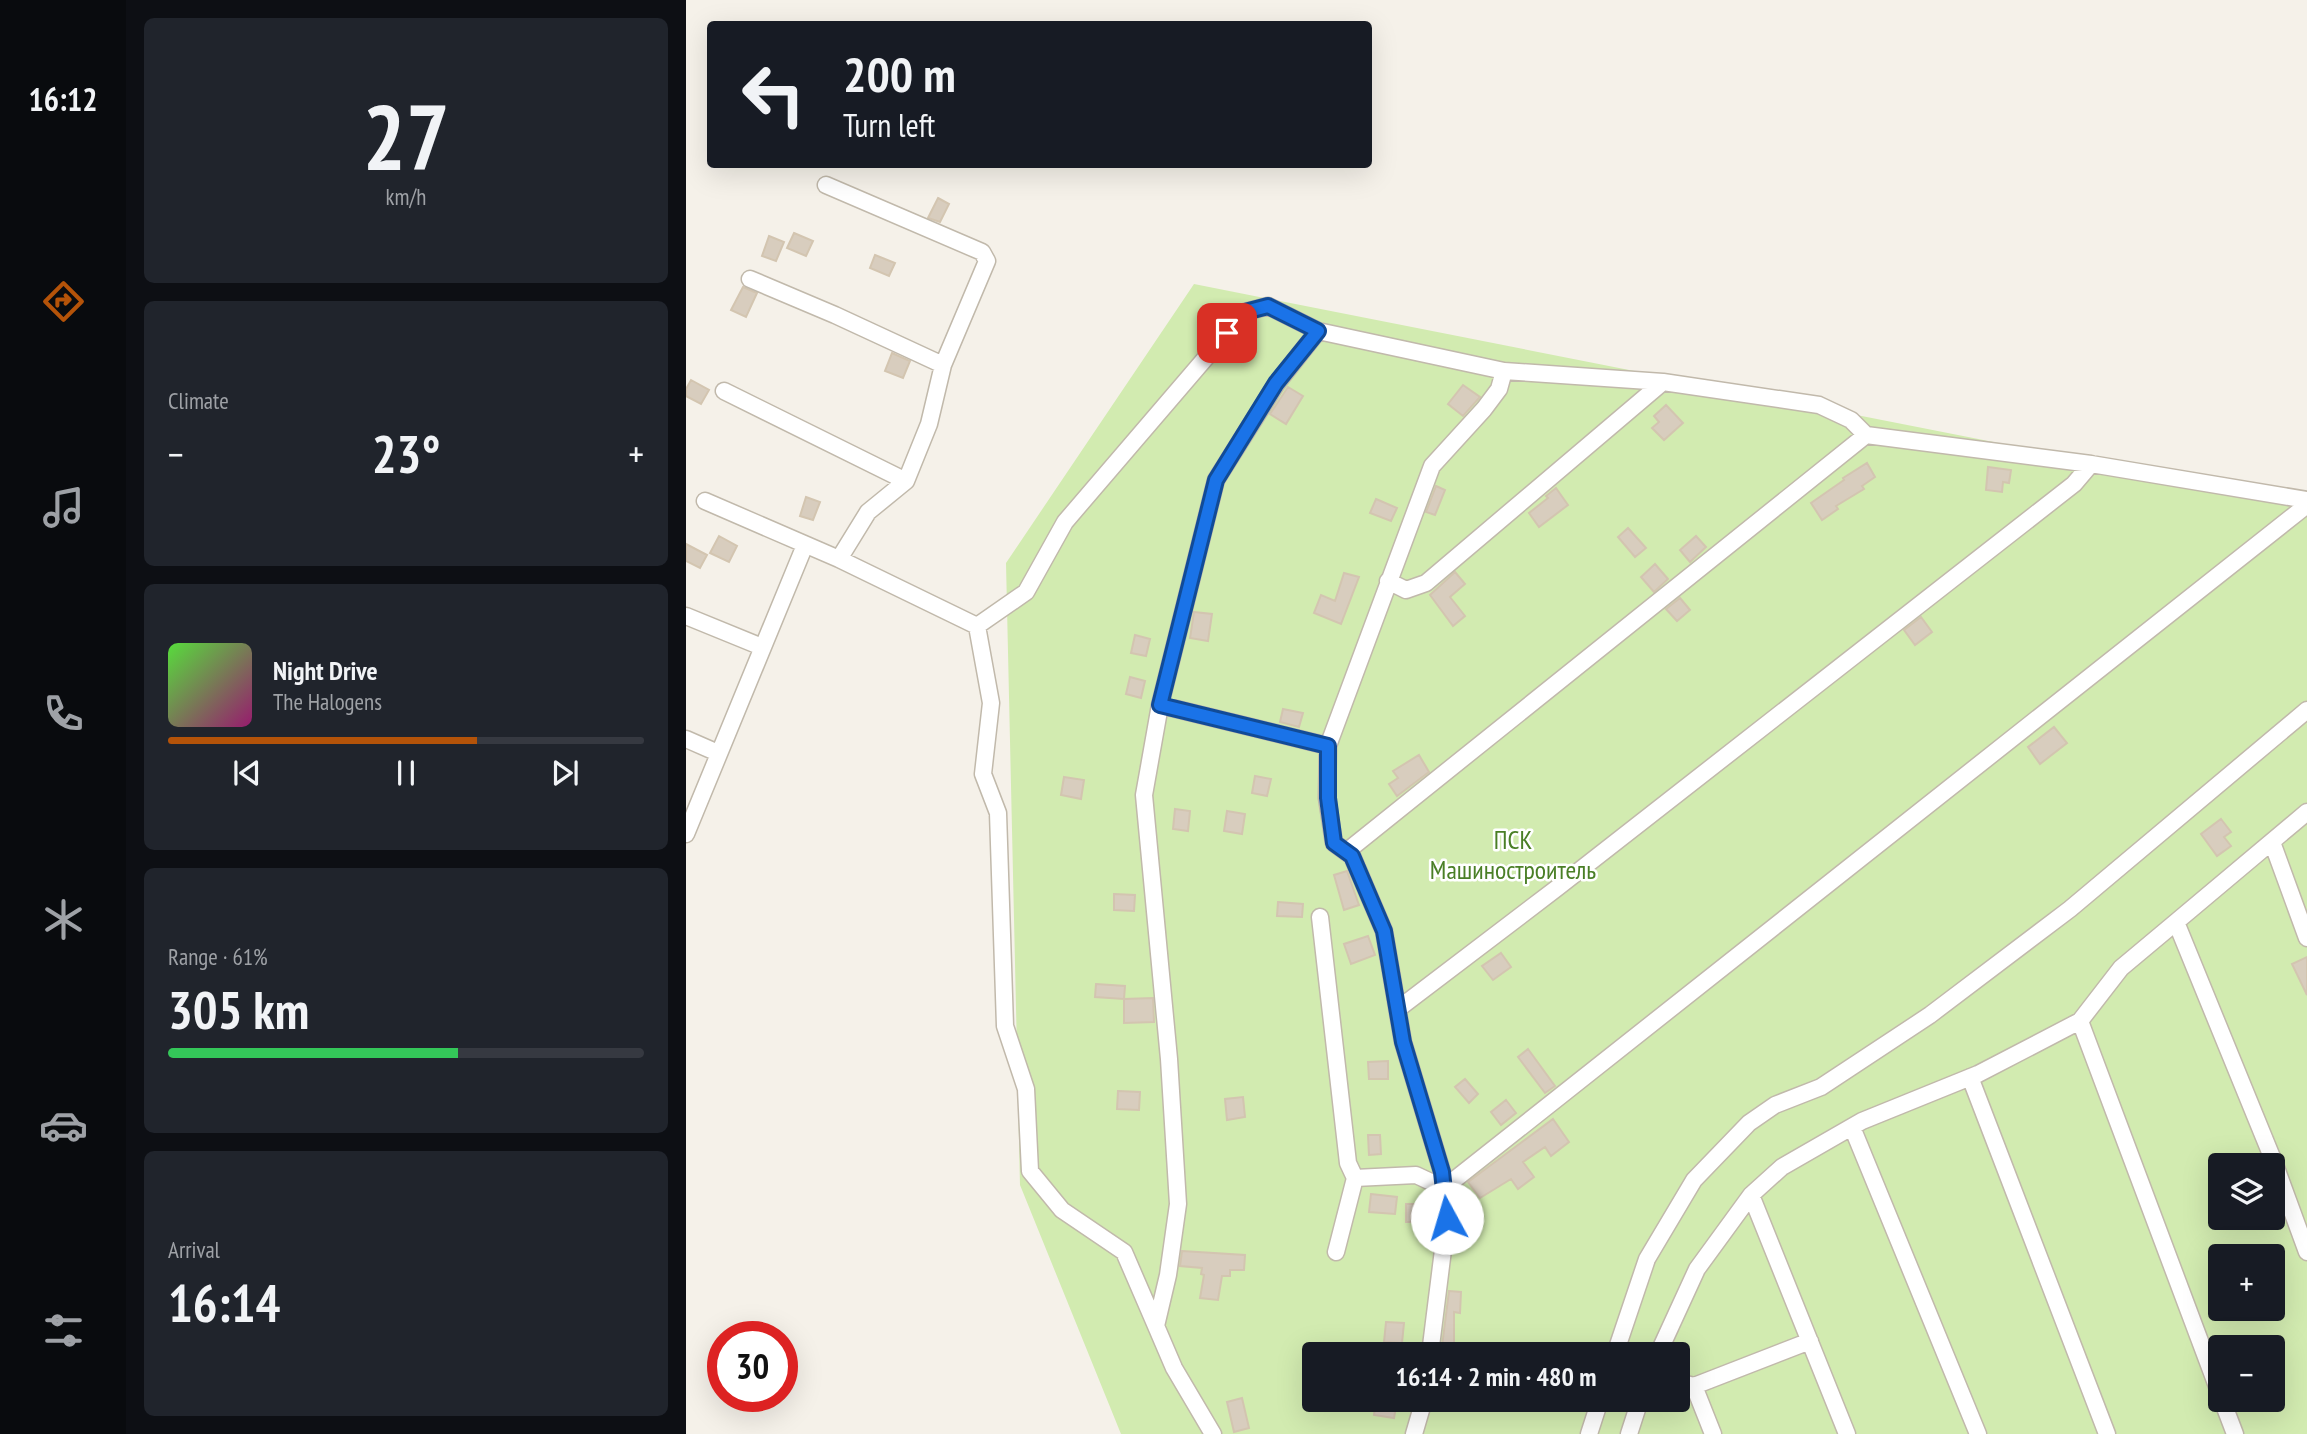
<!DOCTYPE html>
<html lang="en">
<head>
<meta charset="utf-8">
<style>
	:root { --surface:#171b24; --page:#20242c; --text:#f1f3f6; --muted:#9ea1a6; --line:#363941; --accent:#b45309 }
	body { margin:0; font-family:"PT Sans Narrow",sans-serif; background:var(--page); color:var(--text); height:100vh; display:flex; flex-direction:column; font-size:26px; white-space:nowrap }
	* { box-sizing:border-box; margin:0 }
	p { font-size:23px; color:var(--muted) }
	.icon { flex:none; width:38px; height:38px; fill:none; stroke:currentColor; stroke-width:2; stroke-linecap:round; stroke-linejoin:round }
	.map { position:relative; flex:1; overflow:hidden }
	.sheet { display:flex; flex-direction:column; gap:18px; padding:18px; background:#0d0f14; width:560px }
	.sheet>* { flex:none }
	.hud { position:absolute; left:21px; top:21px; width:665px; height:147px; border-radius:7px; box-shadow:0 7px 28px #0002; background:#171b24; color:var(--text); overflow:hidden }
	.buttons { position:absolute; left:1522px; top:1153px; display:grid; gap:14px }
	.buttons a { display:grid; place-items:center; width:77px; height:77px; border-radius:7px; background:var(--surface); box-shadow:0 7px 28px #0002; font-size:35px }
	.speed { position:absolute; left:21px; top:1321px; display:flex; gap:14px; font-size:35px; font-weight:700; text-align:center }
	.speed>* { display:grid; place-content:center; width:91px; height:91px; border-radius:50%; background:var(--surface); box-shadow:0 7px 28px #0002; line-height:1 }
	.speed .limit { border:10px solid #d22; background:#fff; color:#111 }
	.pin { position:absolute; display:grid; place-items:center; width:60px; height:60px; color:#fff; margin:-30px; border-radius:14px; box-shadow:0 4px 10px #0006 }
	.me { position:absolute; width:77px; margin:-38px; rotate:354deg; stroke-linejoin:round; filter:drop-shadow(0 0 5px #0008) }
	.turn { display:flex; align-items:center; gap:24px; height:147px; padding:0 21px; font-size:32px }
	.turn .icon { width:91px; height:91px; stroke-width:2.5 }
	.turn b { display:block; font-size:49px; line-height:60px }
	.big { font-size:52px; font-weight:800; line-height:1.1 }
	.sheet .widget { flex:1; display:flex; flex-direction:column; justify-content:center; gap:10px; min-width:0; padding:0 24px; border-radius:10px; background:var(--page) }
	.sheet .dial { align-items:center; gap:0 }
	.dial b { font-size:91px; line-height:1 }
	.song { display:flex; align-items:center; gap:21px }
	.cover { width:84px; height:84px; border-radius:10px; background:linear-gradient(135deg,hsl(110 70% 55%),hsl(320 70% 35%)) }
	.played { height:7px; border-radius:4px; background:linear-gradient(90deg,var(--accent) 65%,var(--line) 65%) }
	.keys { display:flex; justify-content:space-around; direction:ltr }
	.heat { display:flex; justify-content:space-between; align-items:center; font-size:38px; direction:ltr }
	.charge { height:10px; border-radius:5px; background:linear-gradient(90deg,#34c759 61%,var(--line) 0) }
	.trip { position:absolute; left:616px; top:1342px; width:388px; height:70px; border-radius:7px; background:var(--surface); box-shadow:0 7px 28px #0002; font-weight:800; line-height:70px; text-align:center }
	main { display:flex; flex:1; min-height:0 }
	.tab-bar { display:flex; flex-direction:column; width:126px; justify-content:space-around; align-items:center; background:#090b0e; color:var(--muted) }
	.tab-bar .icon { width:49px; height:49px }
	.tab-bar .on { color:var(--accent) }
	.tab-bar b { font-size:32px; color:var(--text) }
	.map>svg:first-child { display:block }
	.green { fill:#d2ebb0; fill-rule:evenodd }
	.building { fill:#d8cdbe; stroke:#d3c5b0; stroke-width:2 }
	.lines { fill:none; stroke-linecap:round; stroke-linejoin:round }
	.minor-casing { stroke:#c1b9ab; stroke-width:19 }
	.minor { stroke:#fff; stroke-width:16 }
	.route-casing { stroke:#114b97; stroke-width:18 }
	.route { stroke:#1a73e8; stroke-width:12 }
	.labels { text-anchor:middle; stroke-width:5; stroke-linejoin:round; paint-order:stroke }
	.park-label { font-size:26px; fill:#4a7f26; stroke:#fff }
</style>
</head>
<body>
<main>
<nav class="tab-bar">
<b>16:12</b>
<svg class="icon on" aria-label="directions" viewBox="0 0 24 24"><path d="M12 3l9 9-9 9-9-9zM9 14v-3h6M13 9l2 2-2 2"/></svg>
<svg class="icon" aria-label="music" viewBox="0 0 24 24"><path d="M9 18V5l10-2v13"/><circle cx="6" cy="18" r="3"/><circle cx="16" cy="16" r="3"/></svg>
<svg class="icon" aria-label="phone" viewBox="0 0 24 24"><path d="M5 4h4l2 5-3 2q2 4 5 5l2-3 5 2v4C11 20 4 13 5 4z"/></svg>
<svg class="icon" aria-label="climate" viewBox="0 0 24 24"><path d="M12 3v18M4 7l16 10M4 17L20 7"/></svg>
<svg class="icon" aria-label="car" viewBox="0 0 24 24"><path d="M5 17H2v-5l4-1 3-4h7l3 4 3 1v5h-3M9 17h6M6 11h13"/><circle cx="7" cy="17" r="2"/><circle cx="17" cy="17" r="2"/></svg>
<svg class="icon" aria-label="filters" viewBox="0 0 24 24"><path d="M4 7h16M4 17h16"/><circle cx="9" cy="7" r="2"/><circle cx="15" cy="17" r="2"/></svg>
</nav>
<section class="sheet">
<div class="widget dial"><b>27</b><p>km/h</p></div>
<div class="widget"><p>Climate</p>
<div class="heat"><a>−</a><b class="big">23°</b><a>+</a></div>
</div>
<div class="widget">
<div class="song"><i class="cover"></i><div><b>Night Drive</b><p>The Halogens</p></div></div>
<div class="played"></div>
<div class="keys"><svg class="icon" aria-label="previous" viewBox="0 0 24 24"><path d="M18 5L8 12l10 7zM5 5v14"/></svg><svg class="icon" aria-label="pause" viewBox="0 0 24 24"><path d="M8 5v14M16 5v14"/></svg><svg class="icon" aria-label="next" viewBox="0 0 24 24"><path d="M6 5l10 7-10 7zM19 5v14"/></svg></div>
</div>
<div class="widget"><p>Range · 61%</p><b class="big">305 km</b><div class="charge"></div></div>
<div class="widget"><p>Arrival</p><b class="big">16:14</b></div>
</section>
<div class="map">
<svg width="1621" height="1434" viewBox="0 0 1621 1434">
	<rect width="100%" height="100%" fill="#f5f1e9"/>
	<!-- green -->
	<path class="green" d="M508 284 1621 504V1434H435L334 1185 320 563ZM1535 1166H1587V1218H1535ZM1535 1256H1587V1309H1535ZM1535 1348H1587V1400H1535ZM628 1354H992V1400H628Z"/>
	<!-- building -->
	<path class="building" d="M252 198 263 204 254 222 242 218Z
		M108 233 127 241 120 256 101 248Z
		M83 236 98 242 90 261 76 256Z
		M189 255 209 263 203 276 184 268Z
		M57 287 71 293 60 317 45 310Z
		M206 353 224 361 217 378 199 371Z
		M5 380 23 390 15 404 0 396V389Z
		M777 385 794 397 777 416 762 404Z
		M602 387 617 396 600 424 584 414Z
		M980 405 997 423 978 440 966 428 973 422 968 416Z
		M1181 463 1189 477 1176 486 1178 489 1150 506 1152 509 1136 520 1125 503 1158 480 1157 478Z
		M1302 467 1325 470 1323 483 1317 482 1316 492 1300 490Z
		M750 486 759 490 749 515 740 512Z
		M870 488 882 505 853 527 843 513 862 498 860 496Z
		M120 497 134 502 127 520 114 516Z
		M690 499 711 508 705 521 684 513Z
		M942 528 960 548 949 557 932 537Z
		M33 536 51 546 43 562 24 553Z
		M1010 536 1020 547 1004 562 994 550Z
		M0 544 21 555 14 568 0 561Z
		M969 564 982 579 968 592 955 577Z
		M769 572 779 584 764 597 779 616 767 626 744 595Z
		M658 573 673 577 655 624 628 613 635 595 649 601Z
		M994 598 1004 610 991 621 980 609Z
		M508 612 526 614 522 641 504 638Z
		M1235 617 1246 632 1229 645 1218 630Z
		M449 635 464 639 460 656 445 653Z
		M444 677 459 681 455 698 440 694Z
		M597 709 617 713 613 727 594 722Z
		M1368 727 1381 743 1354 764 1342 747Z
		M733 755 743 772 711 796 703 784 712 778 707 771Z
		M569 776 585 779 581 796 566 793Z
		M378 777 398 780 395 799 375 795Z
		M489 809 504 811 502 831 487 829Z
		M541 811 559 814 556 834 538 831Z
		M1535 819 1545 832 1538 837 1545 846 1531 856 1515 834Z
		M661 871 673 905 658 910 648 875Z
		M428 894 449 895 448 911 428 910Z
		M592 902 617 904 616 917 591 916Z
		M682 936 689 955 665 964 658 944Z
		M815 953 825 967 807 980 796 966Z
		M1621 957V995L1606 964Z
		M410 984 439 986 438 999 409 997Z
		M467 998 468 1022 438 1023V999Z
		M842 1049 869 1086 859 1093 832 1057Z
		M702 1061V1079H683L682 1062Z
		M779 1079 792 1094 783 1103 769 1087Z
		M432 1091 454 1092 453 1110 431 1109Z
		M557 1097 559 1117 541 1120 539 1099Z
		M820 1100 830 1113 815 1125 805 1112Z
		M867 1119 883 1142 865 1156 859 1147 837 1162 848 1177 832 1189 825 1179 794 1198 782 1182Z
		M682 1135H694L695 1154 683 1155Z
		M685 1194 711 1197 709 1214 683 1212Z
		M720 1204H735V1222H720Z
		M496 1251 559 1255 558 1270H544V1276H536L532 1300 514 1298 518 1275 515 1274 516 1268 494 1266Z
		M763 1291 775 1292 774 1313 768 1312V1354H755Z
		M700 1322 718 1323 716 1343 698 1342Z
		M556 1398 563 1428 548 1432 541 1402Z
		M690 1400 711 1402 708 1418 688 1415Z"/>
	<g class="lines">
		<!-- minor casing -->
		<g class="minor-casing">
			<path id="minor" d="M140 185 296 252 301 261 257 365 243 424 220 481 182 512 153 559
				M64 279 149 315 257 365
				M38 391 220 481
				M19 501 153 559 291 626 340 592 379 522 559 312 582 306 632 331 818 371
				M702 581 720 590 740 583 977 382
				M0 616 76 647
				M291 626 305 703 297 774 312 813 319 1026 340 1089 344 1171 376 1210 438 1252 470 1326
				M474 705 642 746
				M0 739 32 753
				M1621 812 1490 922 1588 1162 1621 1252
				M0 834 119 545
				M1586 842 1621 938
				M660 852 1180 435
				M634 917 662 1163 669 1178
				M712 1009 871 888 1388 484 1405 464
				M1394 1021 1535 1397
				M1284 1077 1421 1434
				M1166 1127 1292 1434
				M1065 1195 1161 1434
				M650 1252 669 1178 730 1175 758 1188 1621 505
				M744 1354 761 1218 756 1172 717 1042 698 931 666 856 648 843 641 798 642 746 746 466 798 409 813 389 818 371 977 382 1133 405 1165 420 1180 435 1405 464 1621 500
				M929 1354 961 1259 1008 1180 1063 1123 1089 1105 1135 1087 1244 1015 1384 909 1621 710
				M972 1354 1011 1269 1065 1195 1096 1167 1176 1121 1292 1074 1394 1021 1435 968 1490 922
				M992 1382 1008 1386 1027 1434
				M1008 1386 1124 1341
				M1536 1400 1549 1434
				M527 1434 488 1368 470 1326 482 1275 492 1204 483 1059 458 795 474 705 530 480 591 383 632 331
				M728 1434 738 1400
				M903 1434 914 1400
				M943 1434 954 1400"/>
		</g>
		<!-- minor -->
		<use href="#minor" class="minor"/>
	</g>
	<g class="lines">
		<!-- route casing -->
		<g class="route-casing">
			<path id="route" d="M541 333 559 312 582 306 632 331 590 383 530 480 474 705 642 746V798L648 843 666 856 698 931 717 1042 756 1172 761 1218"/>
		</g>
		<!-- route -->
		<use href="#route" class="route"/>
	</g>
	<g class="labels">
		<!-- park labels -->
		<g class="park-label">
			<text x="827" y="849">ПСК<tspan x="827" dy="30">Машиностроитель</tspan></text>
		</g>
	</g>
</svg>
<div class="buttons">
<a><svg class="icon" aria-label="layers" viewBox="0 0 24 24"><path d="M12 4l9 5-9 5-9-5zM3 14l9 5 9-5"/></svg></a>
<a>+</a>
<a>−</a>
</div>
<div class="speed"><div class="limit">30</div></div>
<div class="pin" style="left:541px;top:333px;background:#d93025"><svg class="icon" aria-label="arrive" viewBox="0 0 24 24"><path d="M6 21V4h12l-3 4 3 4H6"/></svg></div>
<svg class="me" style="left:761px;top:1218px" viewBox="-20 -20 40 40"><circle r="19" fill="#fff"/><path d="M0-13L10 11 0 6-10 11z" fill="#1a73e8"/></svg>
<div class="trip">16:14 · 2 min · 480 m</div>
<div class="hud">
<div class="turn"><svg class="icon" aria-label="left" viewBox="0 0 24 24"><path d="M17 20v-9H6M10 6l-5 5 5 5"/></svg><div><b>200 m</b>Turn left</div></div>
</div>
</div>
</main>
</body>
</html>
